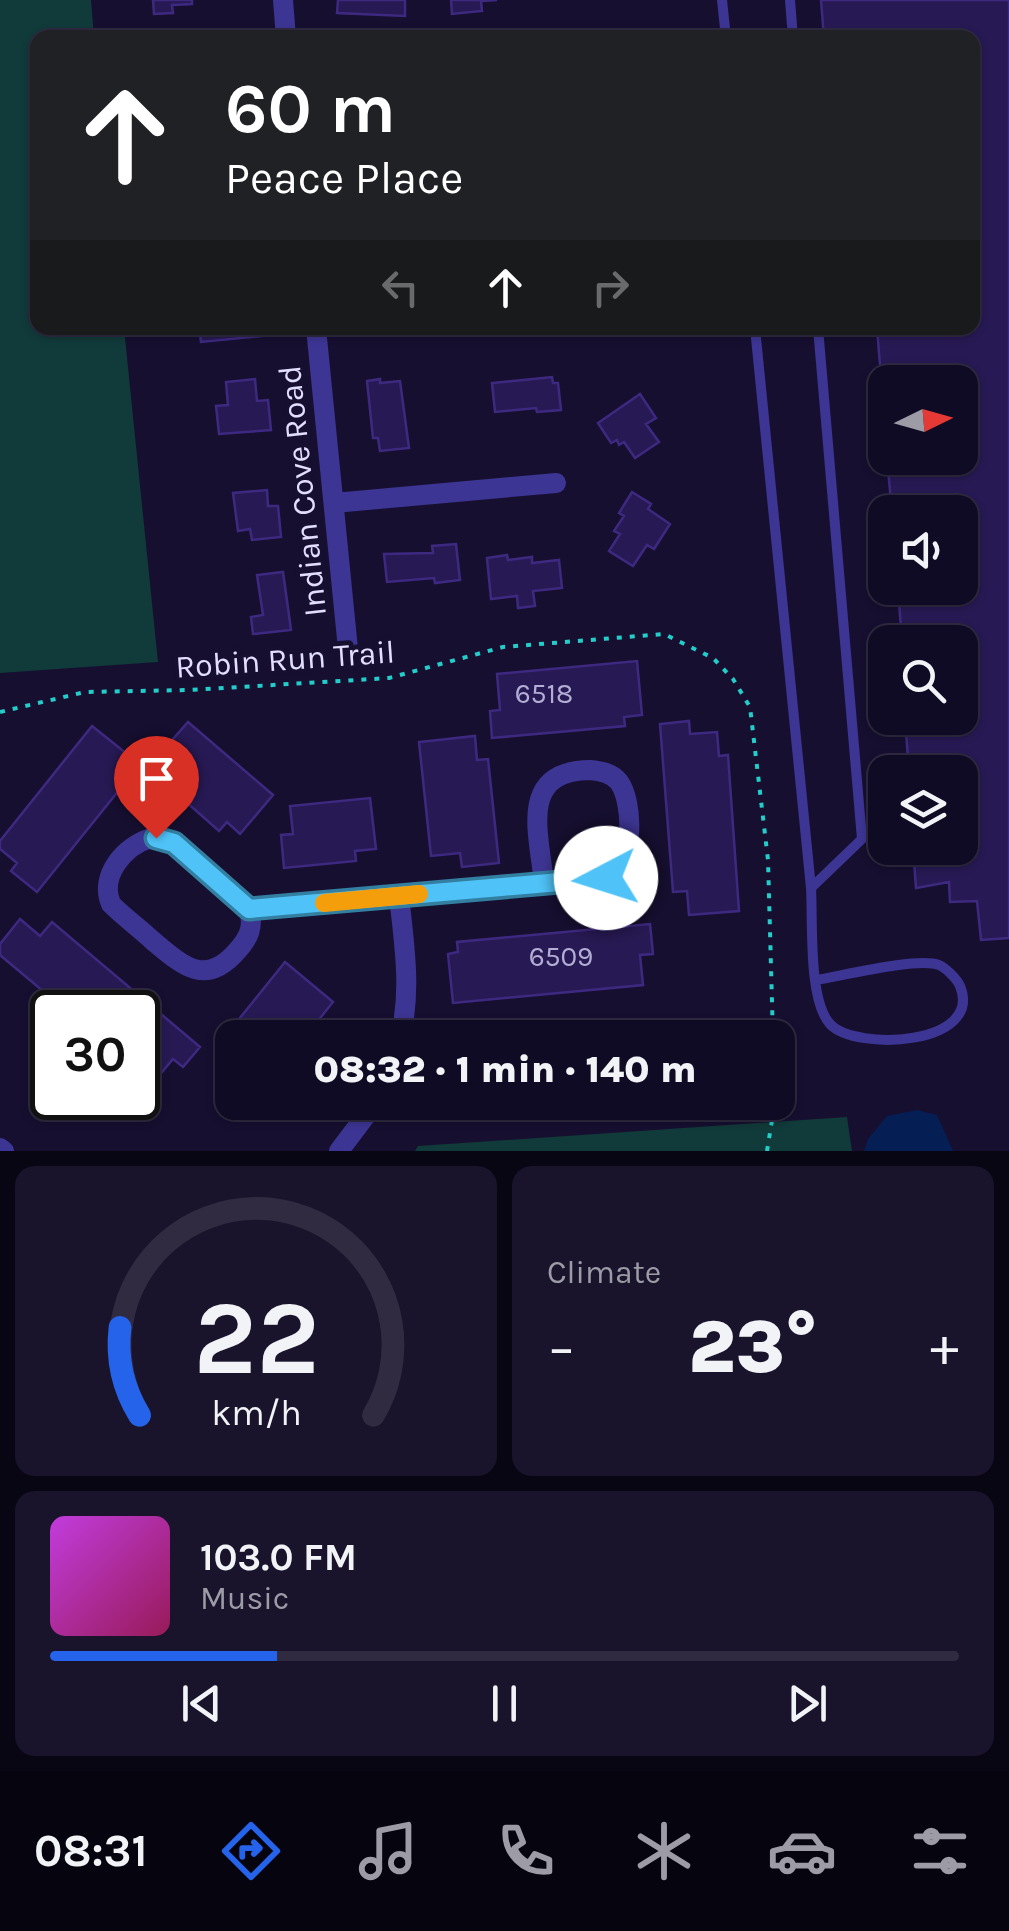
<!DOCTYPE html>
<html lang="en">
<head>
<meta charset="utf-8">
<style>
	:root { --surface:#100b24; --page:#19142c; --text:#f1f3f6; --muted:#9c9ba6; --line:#302b41; --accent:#2563eb }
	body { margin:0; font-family:Karla,sans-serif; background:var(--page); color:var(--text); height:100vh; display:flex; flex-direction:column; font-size:38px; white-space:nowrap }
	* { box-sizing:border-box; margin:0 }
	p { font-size:32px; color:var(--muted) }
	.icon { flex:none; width:55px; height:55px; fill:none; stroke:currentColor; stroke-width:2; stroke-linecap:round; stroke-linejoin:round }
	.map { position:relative; height:1151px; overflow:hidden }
	.panel { display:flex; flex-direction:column; gap:15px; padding:15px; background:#090614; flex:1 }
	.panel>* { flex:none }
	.banner { position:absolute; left:30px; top:30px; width:950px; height:305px; border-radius:20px; box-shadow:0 2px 8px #0004,0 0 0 2px var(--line); background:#202124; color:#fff; overflow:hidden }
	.needle { width:65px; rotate:85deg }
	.buttons { position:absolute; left:868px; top:365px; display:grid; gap:20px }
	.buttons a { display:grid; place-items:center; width:110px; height:110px; border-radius:20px; background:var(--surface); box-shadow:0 2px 8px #0004,0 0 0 2px var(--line); font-size:50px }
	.speed { position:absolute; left:30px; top:990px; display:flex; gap:20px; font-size:50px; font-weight:700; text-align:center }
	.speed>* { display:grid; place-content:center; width:130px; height:130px; border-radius:50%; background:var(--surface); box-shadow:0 2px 8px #0004,0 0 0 2px var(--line); line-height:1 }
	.speed .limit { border:5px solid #111; border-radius:15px; background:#fff; color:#111 }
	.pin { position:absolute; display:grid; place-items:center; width:85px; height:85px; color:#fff; margin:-102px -42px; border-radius:50% 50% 50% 0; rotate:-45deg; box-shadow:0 0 10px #0007 }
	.pin .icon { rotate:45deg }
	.me { position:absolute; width:110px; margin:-55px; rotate:265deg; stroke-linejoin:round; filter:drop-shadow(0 0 8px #0008) }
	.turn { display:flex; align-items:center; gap:35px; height:210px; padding:0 30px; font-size:45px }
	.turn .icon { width:130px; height:130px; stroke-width:2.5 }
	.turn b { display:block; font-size:70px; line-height:85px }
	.lanes { display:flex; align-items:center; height:95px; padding:0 30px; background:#0003; justify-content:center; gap:50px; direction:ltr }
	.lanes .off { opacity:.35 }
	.big { font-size:75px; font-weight:800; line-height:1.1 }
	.panel .tile { flex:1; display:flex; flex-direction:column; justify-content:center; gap:15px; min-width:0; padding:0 35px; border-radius:20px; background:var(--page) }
	.panel .dial { align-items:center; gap:0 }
	.dial svg { height:260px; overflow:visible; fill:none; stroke:var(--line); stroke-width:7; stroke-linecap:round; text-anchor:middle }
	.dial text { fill:var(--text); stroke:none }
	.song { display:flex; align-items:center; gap:30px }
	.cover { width:120px; height:120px; border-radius:15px; background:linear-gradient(135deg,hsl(290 70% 55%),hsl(330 70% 35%)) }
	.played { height:10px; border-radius:5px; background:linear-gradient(90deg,var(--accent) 25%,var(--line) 25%) }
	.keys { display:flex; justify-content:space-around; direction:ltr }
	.heat { display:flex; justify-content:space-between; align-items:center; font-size:55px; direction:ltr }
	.panel .tiles { flex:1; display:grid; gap:15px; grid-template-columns:1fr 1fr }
	.tile:last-child { grid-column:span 2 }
	.trip { position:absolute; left:215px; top:1020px; width:580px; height:100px; border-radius:20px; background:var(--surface); box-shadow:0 2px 8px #0004,0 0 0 2px var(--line); font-weight:800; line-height:100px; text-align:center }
	.tab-bar { display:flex; height:160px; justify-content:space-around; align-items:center; background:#06040e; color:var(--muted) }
	.tab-bar .icon { width:70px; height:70px }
	.tab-bar .current { color:var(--accent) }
	.tab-bar b { font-size:45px; color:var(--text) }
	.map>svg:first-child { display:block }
	.green { fill:#113a3a }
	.water { fill:#051e53 }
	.building { fill:#271953; stroke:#3e2981; stroke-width:2.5 }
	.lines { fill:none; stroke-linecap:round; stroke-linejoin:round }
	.path { stroke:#23ceca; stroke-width:4; stroke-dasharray:5 8; stroke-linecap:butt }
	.service { stroke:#3d3593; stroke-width:10 }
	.minor { stroke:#3d3593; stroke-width:20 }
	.route-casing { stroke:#337fa1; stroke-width:25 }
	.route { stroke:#4fc3f7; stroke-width:18 }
	.slow { stroke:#f59e0b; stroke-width:18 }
	.labels { text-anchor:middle; stroke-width:10; stroke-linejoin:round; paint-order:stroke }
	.number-label { font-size:28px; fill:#b4add4 }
	.street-label { font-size:32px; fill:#e3deff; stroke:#160f30 }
</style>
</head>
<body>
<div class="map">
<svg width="1009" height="1151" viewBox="0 0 1009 1151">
	<rect width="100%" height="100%" fill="#160f30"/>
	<!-- green -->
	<path class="green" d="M0 0H91L94 37 38 38V328H124L158 662 0 673Z
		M847 1117 852 1151H415L418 1146Z"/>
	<!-- water -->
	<path class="water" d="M917 1110 937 1115 953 1151H864L868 1139 887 1116Z"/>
	<!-- building -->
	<path class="building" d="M153 0H192V4L172 5 173 13 154 14Z
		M338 0H405V16L337 13Z
		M451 0H497L481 1 482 11 452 14Z
		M821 0H1009V938L981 940 977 901 950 902 949 882 916 888 913 848H960V772H909L905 718H960V642H902L898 588H960V512H892L887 458H960V382H885V426L877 328H972V38H824Z
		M199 328H261V336L201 342Z
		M552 377 553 383H558L561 410 537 412 536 408 495 412 492 383Z
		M255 379 257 401 268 400 271 430 219 434 216 406 228 405 226 382Z
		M380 379V383L400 381 409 448 380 451 378 438H373L367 381Z
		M640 394 656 418 646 424 659 442 635 458 624 442 619 445 617 440 611 443 598 423Z
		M267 490 268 506H278L281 537 252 540 250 529 238 531 233 493Z
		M632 492 651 504 648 509 670 524 654 549 647 545 633 566 609 551 620 534 614 531 624 516 619 513Z
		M456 544 460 580 435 583 434 578 387 582 384 554 433 553 432 546Z
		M507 555 508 560 532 557V563L559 560 562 588 533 591 535 606 518 608 517 596 491 599 487 558Z
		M283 572 291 630 253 634 251 617 263 615 257 575Z
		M637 661 642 715 624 717 625 726 492 738 490 711 500 710 497 674Z
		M689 721 690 734 717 732 719 756 728 755 739 911 689 915 687 891 673 892 660 724Z
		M188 722 273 795 240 834 227 822 219 831 141 762 159 741 166 747Z
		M92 726 132 758 116 778 124 784 37 892 11 871 17 863 0 849V841Z
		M475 736 477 760 488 759 499 863 462 867 460 853 431 856 419 742Z
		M370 798 376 849 355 851 356 861 284 868 281 835 293 834 290 806Z
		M20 919 40 936 52 922 200 1047 183 1067 173 1059 152 1084 138 1071V1012H68L0 955V944Z
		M650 924 653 954 640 955 643 985 453 1003 448 954 458 952 457 942Z
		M285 962 333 1002 304 1038H232L227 1034Z"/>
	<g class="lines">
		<!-- path -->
		<path class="path" d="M0 712 85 692 190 690 389 678 503 647 664 634 713 658 733 679 750 707 768 860 773 1038
			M767 1151 775 1102"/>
		<!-- service -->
		<path class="service" d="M722 0 726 38
			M790 0 793 38
			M755 328 811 888C813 922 808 1000 830 1024 856 1052 984 1045 960 986 957 979 946 968 939 965 917 957 842 976 816 980
			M811 888 862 839 818 328"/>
		<!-- minor -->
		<path class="minor" d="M283 0 286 38
			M316 328 348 649
			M334 503 556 483
			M590 770C601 771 612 773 619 782 633 801 634 858 614 872 597 885 564 881 544 883 539 833 518 771 590 770Z
			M151 838 174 843 249 909C254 927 249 938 237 951 205 988 182 965 152 940 139 928 124 917 111 904 99 876 124 846 151 838Z
			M399 896C404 943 412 991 400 1038
			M249 909 544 883
			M0 1148 4 1151
			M339 1151 376 1102"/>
	</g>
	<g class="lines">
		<!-- route casing -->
		<g class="route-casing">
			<path id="route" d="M156 838 174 843 249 909 606 878"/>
		</g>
		<!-- route -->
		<use href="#route" class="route"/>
		<!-- slow -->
		<path class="slow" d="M324 903 419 894"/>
	</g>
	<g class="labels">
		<!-- number labels -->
		<g class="number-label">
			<text x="544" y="703">6518</text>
			<text x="561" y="966">6509</text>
		</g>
		<!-- street labels -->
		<g class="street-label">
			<text transform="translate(302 491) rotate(-96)" y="11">Indian Cove Road</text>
			<text transform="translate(285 659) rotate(-4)" y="11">Robin Run Trail</text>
		</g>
	</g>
</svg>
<div class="buttons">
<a><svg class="needle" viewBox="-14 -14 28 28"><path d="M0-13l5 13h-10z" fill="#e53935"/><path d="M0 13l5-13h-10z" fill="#9c9ba6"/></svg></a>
<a><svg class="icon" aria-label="sound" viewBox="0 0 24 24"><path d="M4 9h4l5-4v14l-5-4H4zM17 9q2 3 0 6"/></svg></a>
<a><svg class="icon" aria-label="search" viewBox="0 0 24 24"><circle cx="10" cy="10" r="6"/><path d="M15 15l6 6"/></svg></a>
<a><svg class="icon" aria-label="layers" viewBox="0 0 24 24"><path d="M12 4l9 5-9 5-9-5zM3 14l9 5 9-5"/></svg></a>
</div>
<div class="speed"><div class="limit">30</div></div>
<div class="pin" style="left:156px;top:838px;background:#d93025"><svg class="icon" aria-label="arrive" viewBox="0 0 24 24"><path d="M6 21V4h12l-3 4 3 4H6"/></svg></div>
<svg class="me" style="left:606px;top:878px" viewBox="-20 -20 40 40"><circle r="19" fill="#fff"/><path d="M0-13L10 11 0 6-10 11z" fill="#4fc3f7"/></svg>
<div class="trip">08:32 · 1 min · 140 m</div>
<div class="banner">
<div class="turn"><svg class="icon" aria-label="ahead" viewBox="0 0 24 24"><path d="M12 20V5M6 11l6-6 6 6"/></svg><div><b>60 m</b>Peace Place</div></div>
<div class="lanes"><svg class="icon off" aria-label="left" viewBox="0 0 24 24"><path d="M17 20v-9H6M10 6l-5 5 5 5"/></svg><svg class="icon" aria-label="ahead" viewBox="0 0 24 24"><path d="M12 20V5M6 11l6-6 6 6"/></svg><svg class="icon off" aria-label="right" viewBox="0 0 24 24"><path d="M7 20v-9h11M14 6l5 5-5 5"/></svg></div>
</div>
</div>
<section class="panel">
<div class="tiles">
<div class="tile dial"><svg viewBox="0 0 100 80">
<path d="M14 69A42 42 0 1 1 86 69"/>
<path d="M14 69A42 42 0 0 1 8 42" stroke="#2563eb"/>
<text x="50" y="56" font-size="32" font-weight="700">22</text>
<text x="50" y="72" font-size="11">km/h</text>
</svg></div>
<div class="tile"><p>Climate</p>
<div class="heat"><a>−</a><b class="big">23°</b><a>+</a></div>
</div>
<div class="tile">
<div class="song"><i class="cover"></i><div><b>103.0 FM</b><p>Music</p></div></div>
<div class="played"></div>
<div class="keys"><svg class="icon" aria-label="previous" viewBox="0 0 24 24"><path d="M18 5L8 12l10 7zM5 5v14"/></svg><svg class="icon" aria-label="pause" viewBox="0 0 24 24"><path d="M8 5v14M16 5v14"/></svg><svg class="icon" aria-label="next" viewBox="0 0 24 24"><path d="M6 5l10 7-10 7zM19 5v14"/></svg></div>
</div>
</div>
</section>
<nav class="tab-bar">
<b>08:31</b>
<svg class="icon current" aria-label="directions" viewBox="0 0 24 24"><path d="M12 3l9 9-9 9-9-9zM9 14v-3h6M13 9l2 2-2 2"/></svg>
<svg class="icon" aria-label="music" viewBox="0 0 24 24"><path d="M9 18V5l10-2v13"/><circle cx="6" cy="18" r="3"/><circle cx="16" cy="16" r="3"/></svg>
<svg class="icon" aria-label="phone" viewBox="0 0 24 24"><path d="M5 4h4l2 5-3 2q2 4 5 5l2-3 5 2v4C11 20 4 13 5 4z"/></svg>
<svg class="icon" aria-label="climate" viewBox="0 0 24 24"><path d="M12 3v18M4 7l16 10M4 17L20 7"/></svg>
<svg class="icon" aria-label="car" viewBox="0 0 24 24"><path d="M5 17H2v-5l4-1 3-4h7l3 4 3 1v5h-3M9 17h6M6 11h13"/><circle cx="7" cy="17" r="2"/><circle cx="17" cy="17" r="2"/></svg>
<svg class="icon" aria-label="filters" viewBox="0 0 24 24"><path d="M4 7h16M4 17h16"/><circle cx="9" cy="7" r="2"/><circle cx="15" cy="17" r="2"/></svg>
</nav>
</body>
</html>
